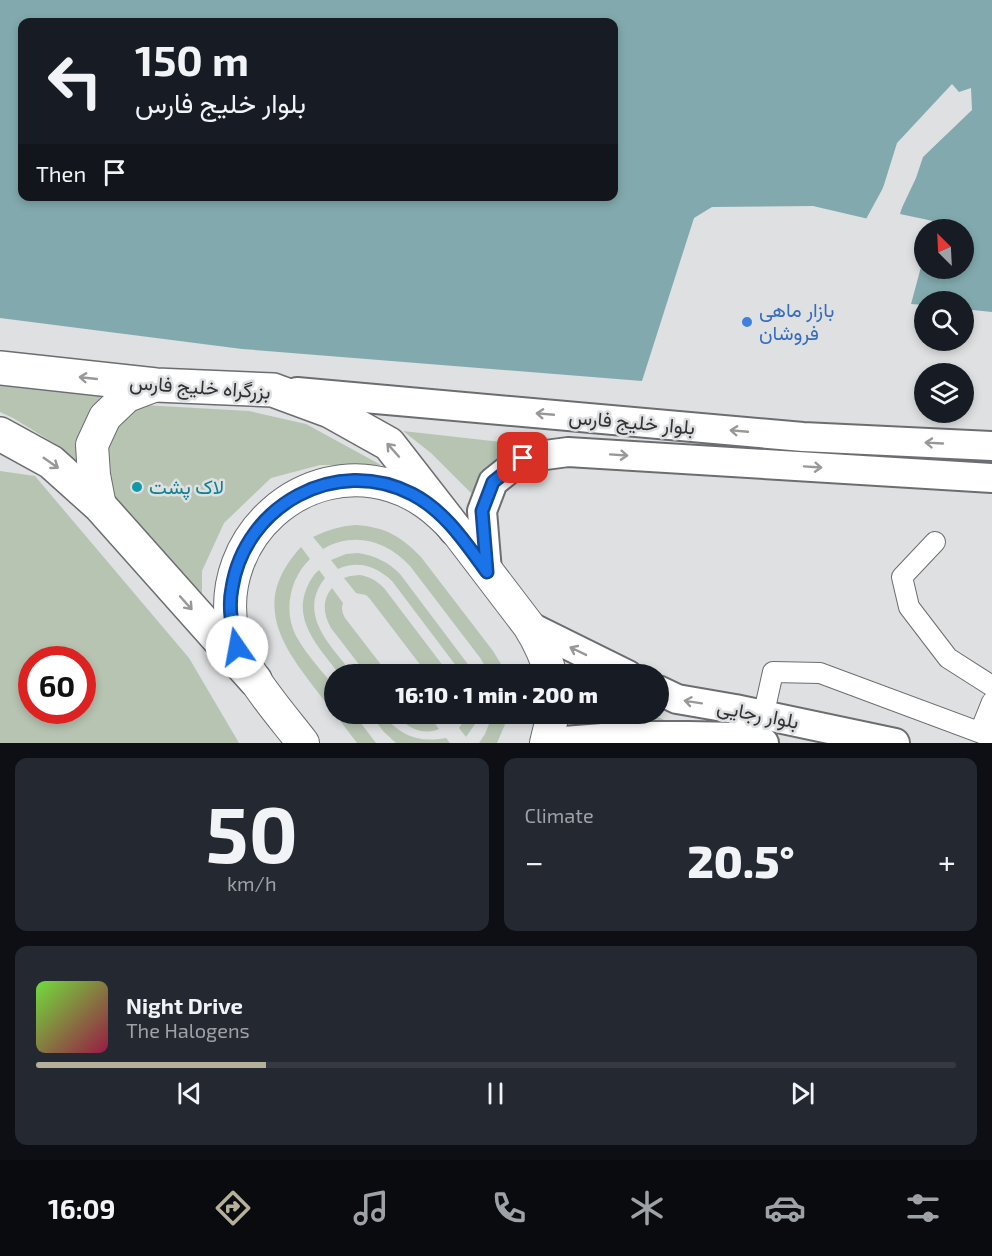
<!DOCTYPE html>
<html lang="en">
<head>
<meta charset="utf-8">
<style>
	:root { --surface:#171b24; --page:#242831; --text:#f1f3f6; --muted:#9ea1a6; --line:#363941; --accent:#b6b09a }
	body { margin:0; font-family:"Exo 2",Vazirmatn,sans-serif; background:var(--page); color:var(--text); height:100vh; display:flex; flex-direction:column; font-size:22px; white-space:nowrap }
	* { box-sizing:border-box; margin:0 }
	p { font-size:20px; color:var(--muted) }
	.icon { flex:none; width:33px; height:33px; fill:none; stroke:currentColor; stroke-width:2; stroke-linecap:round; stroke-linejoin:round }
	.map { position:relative; height:743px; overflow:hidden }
	.sheet { display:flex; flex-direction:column; gap:15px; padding:15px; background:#0d0f14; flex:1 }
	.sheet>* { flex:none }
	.hud { position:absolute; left:18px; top:18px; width:600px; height:183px; border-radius:12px; box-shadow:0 3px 9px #0003; background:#171b24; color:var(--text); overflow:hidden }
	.needle { width:39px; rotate:336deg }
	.buttons { position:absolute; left:914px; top:219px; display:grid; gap:12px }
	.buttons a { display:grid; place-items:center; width:60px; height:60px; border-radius:50%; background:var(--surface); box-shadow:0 3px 9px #0003; font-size:30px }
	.speed { position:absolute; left:18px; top:646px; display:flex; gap:12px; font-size:30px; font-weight:700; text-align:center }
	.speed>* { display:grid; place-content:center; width:78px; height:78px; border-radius:50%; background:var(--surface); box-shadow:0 3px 9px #0003; line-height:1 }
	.speed .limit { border:9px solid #d22; background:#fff; color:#111 }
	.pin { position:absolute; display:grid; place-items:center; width:51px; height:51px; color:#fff; margin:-26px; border-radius:12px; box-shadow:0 3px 9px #0006 }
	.me { position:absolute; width:66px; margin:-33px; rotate:348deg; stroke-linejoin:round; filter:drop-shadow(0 0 4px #0008) }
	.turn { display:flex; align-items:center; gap:21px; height:126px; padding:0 18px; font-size:27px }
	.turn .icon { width:78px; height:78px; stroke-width:2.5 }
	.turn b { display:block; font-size:42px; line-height:51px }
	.then { display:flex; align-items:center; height:57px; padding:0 18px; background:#0003; gap:12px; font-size:22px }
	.big { font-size:45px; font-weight:800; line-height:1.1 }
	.sheet .tile { flex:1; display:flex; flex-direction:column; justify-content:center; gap:9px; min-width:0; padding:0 21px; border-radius:12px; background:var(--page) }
	.sheet .dial { align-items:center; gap:0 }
	.dial b { font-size:78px; line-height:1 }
	.song { display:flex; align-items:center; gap:18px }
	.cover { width:72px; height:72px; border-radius:9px; background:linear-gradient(135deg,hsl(100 70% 55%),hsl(340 70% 35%)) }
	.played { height:6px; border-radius:3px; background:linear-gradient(90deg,var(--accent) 25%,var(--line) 25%) }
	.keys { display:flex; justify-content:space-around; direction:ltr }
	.heat { display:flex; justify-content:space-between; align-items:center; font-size:33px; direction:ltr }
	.sheet .tiles { flex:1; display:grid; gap:15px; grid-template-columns:1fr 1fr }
	.tile:last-child { grid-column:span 2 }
	.trip { position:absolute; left:324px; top:664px; width:345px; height:60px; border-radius:30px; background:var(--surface); box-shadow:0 3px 9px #0003; font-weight:800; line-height:60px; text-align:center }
	.dock { display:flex; height:96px; justify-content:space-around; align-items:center; background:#090b0e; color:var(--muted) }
	.dock .icon { width:42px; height:42px }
	.dock .selected { color:var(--accent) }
	.dock b { font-size:27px; color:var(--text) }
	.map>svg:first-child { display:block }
	.green { fill:#b7c4b2; fill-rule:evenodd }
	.water { fill:#82aaae; fill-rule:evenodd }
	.pier { fill:#dee0e2 }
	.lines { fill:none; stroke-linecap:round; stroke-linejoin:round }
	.street-casing { stroke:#6b6d70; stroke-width:22 }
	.secondary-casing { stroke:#6b6d70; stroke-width:32 }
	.primary-casing { stroke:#6b6d70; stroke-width:34 }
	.highway-casing { stroke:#6b6d70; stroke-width:36 }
	.street { stroke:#fff; stroke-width:20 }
	.secondary { stroke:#fff; stroke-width:28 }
	.primary { stroke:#fff; stroke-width:32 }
	.highway { stroke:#fff; stroke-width:33 }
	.oneway { stroke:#989898 }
	.route-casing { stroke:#114b97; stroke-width:15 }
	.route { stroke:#1a73e8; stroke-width:10 }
	.shop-dot { fill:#3f7fe0; stroke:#dee0e2; stroke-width:2 }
	.culture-dot { fill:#0f9aa8; stroke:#dee0e2; stroke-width:2 }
	.labels { text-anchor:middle; stroke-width:5; stroke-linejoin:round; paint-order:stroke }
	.shop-label { font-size:20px; fill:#366cbe; stroke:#dee0e2; text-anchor:start }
	.street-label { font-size:20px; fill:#303132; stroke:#dee0e2 }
	.culture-label { font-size:20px; fill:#0d838f; stroke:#dee0e2; text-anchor:start }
</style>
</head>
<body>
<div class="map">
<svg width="992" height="743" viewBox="0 0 992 743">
	<rect width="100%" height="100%" fill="#dee0e2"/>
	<!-- green -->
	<path class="green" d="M0 386 117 399 88 473 62 448 13 418 0 412Z
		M143 405 249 411 306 424 381 465H320L271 478 224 523 202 571V614L98 480 104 430Z
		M403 431 538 446 478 500 431 453Z
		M0 471 35 476 189 658 239 743H0ZM32 660H82V711H32Z
		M356 525C385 527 401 536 421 557L493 651 501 664 505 675H490L481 659 410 566C387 541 354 531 323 549L313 537C328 530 340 526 356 525Z
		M301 547 310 559C290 578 283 611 296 636 302 647 310 657 318 667 322 672 333 683 334 689 336 696 335 706 334 713 294 659 242 611 301 547Z
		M358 553C376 556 388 562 400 574L470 667 475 675H463L392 581C376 566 358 560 338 569L331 560 346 554Z
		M319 570 325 578C296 615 332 647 354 675H340C322 651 293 623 306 590 309 582 313 575 319 570Z
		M360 575C370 577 376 580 384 588L450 675H428L370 599 366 595 356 593 344 578 350 576Z
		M332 588 343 603C341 608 342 612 345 618L389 675H367L331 628C323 614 322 600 332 588Z
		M335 714H354L376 743H357Z
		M370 714H383C400 736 418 743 446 738L450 743H396L384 732Z
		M397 714H428L439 729C422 736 407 728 397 714Z
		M468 714H479L475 724 466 737 459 728Z
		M493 714H508L506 722 497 743H479L485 734Z
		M573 714H652L664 720C632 718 602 718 570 726Z"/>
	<!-- water -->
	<path class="water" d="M0 0H992V312L963 309V302H924V305L911 304 924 256V268H963V230L931 229 933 221 900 214 918 151 966 100 952 84 897 143 873 220 813 206 712 207 694 218 642 381 242 349 0 318ZM22 22H614V196H22Z"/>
	<!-- pier -->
	<path class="pier" d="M971 88 972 110 923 157 916 178 898 216 897 213 916 150 962 100 956 93Z
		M890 175 875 221 873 223 865 221Z"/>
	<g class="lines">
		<!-- street casing -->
		<g class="street-casing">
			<path id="street" d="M935 542 902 577 909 607 948 658 992 686
				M761 726 773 672 820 673 992 737
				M980 732 992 702"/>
		</g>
		<!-- secondary casing -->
		<g class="secondary-casing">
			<path id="secondary" d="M297 392 803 437 992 446
				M487 571 482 511 493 482 523 458 568 452 992 478
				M529 626 628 675
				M658 690 677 699 735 709 895 743
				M562 743 564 741 628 736H688L738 737 764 743"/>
		</g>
		<!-- primary casing -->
		<g class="primary-casing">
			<path id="primary" d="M100 506 94 475 92 445 105 417 127 396 156 385
				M303 743C277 709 240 670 232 628 216 537 304 458 392 486 418 494 437 510 455 529L529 626C539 642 546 657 551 675
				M546 743 553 714
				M753 743 757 741"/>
		</g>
		<!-- highway casing -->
		<g class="highway-casing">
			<path id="highway" d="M0 368 156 385 273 390 330 411 389 444 455 529
				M0 434 51 462 100 506 255 680"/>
		</g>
		<!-- street -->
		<use href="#street" class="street"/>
		<!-- secondary -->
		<use href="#secondary" class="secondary"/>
		<!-- primary -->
		<use href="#primary" class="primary"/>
		<!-- highway -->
		<use href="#highway" class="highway"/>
	</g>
	<!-- one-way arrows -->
	<defs><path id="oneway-shaft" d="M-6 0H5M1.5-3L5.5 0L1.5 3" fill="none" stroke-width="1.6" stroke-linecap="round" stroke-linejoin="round" transform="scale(1.5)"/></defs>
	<g class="oneway">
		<use href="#oneway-shaft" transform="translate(88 378) rotate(-174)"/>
		<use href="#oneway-shaft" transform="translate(545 414) rotate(-175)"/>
		<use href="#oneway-shaft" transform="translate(739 431) rotate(-175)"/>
		<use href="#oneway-shaft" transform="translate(934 443) rotate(-177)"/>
		<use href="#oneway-shaft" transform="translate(393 450) rotate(-132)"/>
		<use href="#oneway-shaft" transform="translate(619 455) rotate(4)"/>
		<use href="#oneway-shaft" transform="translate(51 463) rotate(35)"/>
		<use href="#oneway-shaft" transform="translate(813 467) rotate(4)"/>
		<use href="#oneway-shaft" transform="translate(186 603) rotate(48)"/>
		<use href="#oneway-shaft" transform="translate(578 651) rotate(-154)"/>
		<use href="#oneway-shaft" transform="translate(693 702) rotate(-171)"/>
	</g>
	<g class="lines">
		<!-- route casing -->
		<g class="route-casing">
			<path id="route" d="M237 647C232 627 228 608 232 588 245 505 336 455 412 494 445 511 465 542 487 572L482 511 493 482 523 458"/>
		</g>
		<!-- route -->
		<use href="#route" class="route"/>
	</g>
	<!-- markers -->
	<circle class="shop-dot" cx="747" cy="322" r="6"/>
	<circle class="culture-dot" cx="137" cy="487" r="6"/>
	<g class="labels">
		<!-- shop labels -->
		<g class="shop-label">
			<text x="759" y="317">بازار ماهی<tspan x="759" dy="23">فروشان</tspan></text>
		</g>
		<!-- street labels -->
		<g class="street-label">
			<text transform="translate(200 387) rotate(4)" y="7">بزرگراه خلیج فارس</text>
			<text transform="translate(632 422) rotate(5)" y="7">بلوار خلیج فارس</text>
			<text transform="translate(758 714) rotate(11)" y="7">بلوار رجایی</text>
		</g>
		<!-- culture labels -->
		<g class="culture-label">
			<text x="149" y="494">لاک پشت</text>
		</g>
	</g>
</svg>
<div class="buttons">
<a><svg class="needle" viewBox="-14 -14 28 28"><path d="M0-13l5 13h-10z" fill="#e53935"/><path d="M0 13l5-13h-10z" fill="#9ea1a6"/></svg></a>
<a><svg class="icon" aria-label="search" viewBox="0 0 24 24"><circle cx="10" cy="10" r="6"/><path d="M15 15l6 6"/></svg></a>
<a><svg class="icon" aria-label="layers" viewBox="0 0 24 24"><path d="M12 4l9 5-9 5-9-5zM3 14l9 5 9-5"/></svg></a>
</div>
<div class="speed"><div class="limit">60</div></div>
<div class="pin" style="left:523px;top:458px;background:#d93025"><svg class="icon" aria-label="arrive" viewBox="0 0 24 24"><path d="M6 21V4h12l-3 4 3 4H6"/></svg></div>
<svg class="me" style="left:237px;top:647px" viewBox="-20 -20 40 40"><circle r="19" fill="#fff"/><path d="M0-13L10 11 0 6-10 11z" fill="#1a73e8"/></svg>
<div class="trip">16:10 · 1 min · 200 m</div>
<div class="hud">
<div class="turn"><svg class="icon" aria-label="left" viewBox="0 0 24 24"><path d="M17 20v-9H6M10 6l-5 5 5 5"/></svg><div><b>150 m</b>بلوار خلیج فارس</div></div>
<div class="then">Then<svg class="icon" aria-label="arrive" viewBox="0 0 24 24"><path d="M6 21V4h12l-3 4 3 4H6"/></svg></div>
</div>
</div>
<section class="sheet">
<div class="tiles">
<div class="tile dial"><b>50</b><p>km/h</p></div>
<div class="tile"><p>Climate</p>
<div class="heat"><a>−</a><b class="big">20.5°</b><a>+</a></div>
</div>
<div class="tile">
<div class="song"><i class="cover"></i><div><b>Night Drive</b><p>The Halogens</p></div></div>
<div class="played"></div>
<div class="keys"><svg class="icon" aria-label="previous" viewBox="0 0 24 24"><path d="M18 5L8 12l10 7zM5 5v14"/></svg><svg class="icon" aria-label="pause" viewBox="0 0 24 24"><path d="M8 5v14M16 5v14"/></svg><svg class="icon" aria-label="next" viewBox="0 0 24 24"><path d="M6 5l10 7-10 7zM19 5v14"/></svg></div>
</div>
</div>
</section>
<nav class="dock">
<b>16:09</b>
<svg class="icon selected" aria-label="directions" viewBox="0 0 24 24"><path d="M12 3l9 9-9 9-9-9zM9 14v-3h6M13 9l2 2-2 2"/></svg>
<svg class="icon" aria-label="music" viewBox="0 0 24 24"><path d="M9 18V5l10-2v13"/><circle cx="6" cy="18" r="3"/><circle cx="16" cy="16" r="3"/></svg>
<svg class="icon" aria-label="phone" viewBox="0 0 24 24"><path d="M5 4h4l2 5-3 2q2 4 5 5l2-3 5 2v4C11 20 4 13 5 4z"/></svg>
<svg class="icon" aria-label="climate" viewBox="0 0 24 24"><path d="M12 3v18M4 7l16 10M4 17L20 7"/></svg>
<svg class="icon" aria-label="car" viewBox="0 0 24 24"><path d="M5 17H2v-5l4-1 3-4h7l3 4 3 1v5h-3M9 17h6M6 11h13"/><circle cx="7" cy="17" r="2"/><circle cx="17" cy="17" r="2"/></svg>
<svg class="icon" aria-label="filters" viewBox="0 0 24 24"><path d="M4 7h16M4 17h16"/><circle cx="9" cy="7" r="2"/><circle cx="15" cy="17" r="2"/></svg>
</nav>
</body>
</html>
